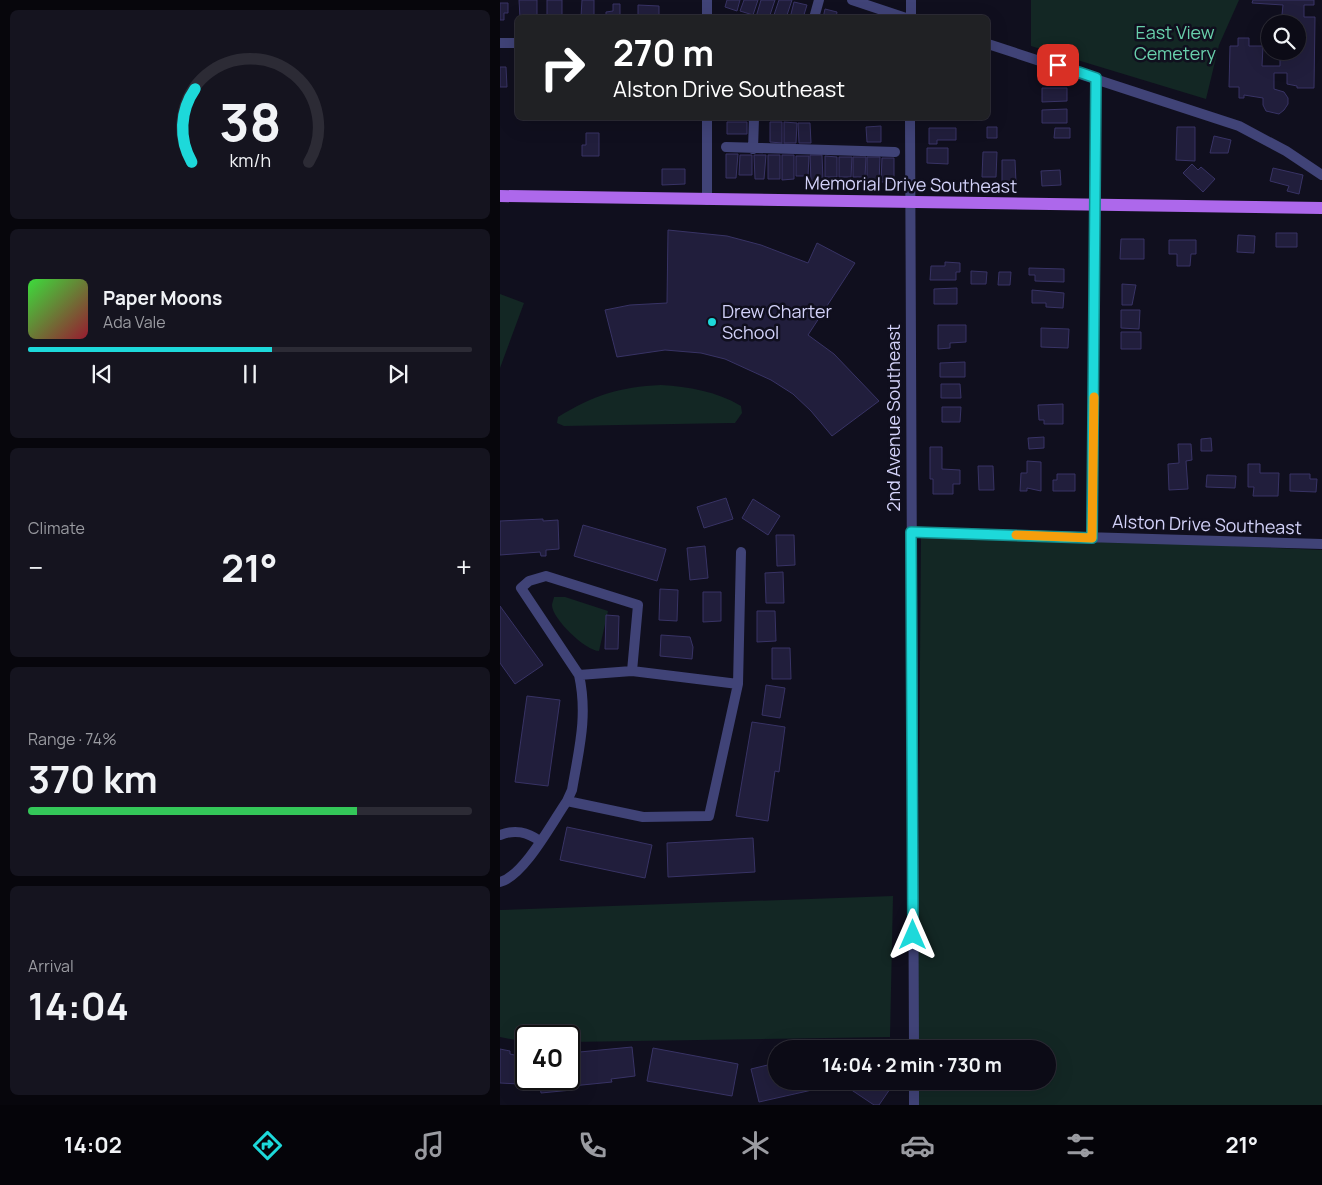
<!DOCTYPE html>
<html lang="en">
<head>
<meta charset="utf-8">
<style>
	:root { --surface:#0c0b16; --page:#15141f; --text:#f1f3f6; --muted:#9a9ba1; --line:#2c2b35; --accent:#1dd9da }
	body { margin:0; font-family:Manrope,sans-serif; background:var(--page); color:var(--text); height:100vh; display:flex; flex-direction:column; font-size:19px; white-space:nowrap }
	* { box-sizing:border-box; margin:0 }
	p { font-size:16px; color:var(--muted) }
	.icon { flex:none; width:28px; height:28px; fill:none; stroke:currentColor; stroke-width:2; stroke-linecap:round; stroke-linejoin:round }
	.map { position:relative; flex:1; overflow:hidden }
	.details { display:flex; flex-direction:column; gap:10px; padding:10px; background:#07060c; width:500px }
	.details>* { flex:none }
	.guide { position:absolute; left:15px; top:15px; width:475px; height:105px; border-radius:8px; box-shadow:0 5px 20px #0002,0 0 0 1px var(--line); background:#202124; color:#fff; overflow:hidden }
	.tools { position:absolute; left:761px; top:15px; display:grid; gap:10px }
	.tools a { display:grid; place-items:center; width:45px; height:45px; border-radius:50%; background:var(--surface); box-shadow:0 5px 20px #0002,0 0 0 1px var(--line); font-size:25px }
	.speed { position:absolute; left:15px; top:1025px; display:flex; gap:10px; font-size:25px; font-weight:700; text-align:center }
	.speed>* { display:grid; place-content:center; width:65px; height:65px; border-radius:50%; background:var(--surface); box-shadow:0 5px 20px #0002,0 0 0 1px var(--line); line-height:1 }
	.speed .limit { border:2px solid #111; border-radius:8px; background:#fff; color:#111 }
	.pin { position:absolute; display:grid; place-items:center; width:42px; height:42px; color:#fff; margin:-21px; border-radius:10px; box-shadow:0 2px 8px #0006 }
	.me { position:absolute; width:55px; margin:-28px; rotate:0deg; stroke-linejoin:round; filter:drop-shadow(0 0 4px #0008) }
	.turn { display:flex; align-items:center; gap:18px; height:105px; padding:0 15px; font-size:22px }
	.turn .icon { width:65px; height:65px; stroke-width:2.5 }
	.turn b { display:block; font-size:35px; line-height:42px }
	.big { font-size:38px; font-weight:700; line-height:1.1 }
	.details .widget { flex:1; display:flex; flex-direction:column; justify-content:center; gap:8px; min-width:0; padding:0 18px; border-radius:8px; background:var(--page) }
	.details .dial { align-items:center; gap:0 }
	.dial svg { height:130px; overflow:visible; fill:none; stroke:var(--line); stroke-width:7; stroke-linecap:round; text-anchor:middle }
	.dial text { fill:var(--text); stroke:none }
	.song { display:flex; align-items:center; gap:15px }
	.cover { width:60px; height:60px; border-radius:8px; background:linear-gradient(135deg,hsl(120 70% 55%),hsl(350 70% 35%)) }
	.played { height:5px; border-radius:2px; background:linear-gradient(90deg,var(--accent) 55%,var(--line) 55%) }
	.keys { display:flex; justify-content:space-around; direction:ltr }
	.heat { display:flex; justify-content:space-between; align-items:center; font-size:28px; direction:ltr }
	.charge { height:8px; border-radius:4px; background:linear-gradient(90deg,#34c759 74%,var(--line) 0) }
	.trip { position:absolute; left:268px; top:1040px; width:288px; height:50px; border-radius:25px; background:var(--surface); box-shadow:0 5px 20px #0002,0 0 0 1px var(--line); font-weight:700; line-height:50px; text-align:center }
	.menu { display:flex; height:80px; justify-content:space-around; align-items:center; background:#050409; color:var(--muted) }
	.menu .icon { width:35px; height:35px }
	.menu .on { color:var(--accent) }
	.menu b { font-size:22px; color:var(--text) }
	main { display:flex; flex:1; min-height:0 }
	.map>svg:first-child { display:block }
	.green { fill:#132724 }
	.building { fill:#211e3c; stroke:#383365 }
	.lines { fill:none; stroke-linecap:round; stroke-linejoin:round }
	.minor { stroke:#404377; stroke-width:10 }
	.major { stroke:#ad68eb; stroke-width:12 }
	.route-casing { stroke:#138d8e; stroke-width:12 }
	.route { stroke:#1dd9da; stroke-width:9 }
	.slow { stroke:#f59e0b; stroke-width:9 }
	.poi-dot { fill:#1dd9da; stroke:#100f1e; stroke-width:2 }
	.labels { text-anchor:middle; stroke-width:5; stroke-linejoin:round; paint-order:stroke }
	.park-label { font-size:18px; fill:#68cfab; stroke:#100f1e }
	.street-label { font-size:18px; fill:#d3d2f9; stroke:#100f1e }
	.poi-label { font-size:18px; fill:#d3d2f9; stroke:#100f1e; text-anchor:start }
</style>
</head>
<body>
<main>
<section class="details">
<div class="widget dial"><svg viewBox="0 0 100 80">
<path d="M14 69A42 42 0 1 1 86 69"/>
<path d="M14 69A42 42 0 0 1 16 24" stroke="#1dd9da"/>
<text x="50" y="56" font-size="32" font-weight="700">38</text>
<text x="50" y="72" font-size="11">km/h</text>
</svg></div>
<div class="widget">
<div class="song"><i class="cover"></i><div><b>Paper Moons</b><p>Ada Vale</p></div></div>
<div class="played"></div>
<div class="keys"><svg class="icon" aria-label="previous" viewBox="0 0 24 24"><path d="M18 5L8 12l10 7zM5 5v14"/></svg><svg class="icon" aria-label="pause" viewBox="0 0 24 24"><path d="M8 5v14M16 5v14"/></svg><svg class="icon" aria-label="next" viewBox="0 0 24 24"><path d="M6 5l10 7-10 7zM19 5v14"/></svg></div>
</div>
<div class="widget"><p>Climate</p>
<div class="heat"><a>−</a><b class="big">21°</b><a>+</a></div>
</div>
<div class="widget"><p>Range · 74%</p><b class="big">370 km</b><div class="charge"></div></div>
<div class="widget"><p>Arrival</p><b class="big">14:04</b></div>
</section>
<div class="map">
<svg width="822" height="1105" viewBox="0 0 822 1105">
	<rect width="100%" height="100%" fill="#100f1e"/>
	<!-- green -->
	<path class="green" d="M531 0H739L719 45 706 99 531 46Z
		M0 294 24 303 0 368Z
		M161 385C189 387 216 391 241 406L242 413 235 423H230L64 426 57 423 58 417C94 395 119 387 161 385Z
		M421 532 822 550V1105H417V1081H546V1049H417Z
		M54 597H65L108 611 99 651C86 651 52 619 52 605 52 604 54 598 54 597Z
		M393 896 390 1037 69 1042V1036H26V1042L0 1037V910Z"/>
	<!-- building -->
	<path class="building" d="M19 0H37V18H20Z
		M47 0H62V18H47Z
		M82 0H94V17H81Z
		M227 0H240L237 11 225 7Z
		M244 0H258L253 15 240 11Z
		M261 0H275L269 18 256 17Z
		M279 0H292L286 18H273Z
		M753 0H814V5H804V17H815L814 88H797V86L787 84V73H774V89L784 92 788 98V104L784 110 779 114 766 111 763 105V98L744 95V98H739V87H729L730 46H738V38H749V46H763L762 66H780V51H798V24H781L783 5 752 3Z
		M294 2 307 5 303 18H290Z
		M0 3H8V13H4V20H0Z
		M113 4H120V18H106V12L113 11Z
		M138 5 159 6V18H138Z
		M325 9 337 12 336 18H323Z
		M0 67H6L7 87H0Z
		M542 88H567V101L542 102Z
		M567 109V123H542V110Z
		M227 122H247V134H227Z
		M270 122H282V143L270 142Z
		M284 122 297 123 296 143H284Z
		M298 123H310L311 143H299Z
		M381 126V142H367L366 127Z
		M487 127H497V138H487Z
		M677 127H695V161L676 160Z
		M429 128H456V140H437V144H429Z
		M555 128H570V138H554Z
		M86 133H99V156H82V145H86Z
		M714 136 731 140 728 153H710Z
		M427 148H448V164L427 163Z
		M483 152H497L496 177H482Z
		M226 154H238L236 178H226Z
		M240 155H252V175H239Z
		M254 155H266L264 179H255Z
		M268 155H280V179H268Z
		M282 155H294V179L282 180Z
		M310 155H322L323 180 311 181Z
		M296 156H309L308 176H296Z
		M325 156 337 157V177H325Z
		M339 157H352L351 177H339Z
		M353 157H366L365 177H353Z
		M367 157H380L379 182 367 181Z
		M382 158H394V182H381Z
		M502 160H515L516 183H502Z
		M692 164 698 170 701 167 715 179 703 192 683 173Z
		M773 168 803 175 799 194 787 191 789 186 770 181Z
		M162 169H185V184L162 185Z
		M560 170 561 185 542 186 541 171Z
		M168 230 227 236 261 245 308 263 317 243 355 263 308 335 334 354 379 401 332 436 311 411 293 394 271 380 225 359 201 353 165 350 117 357 105 310 130 305 167 303Z
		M776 233H797V247H776Z
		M738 235 755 236 754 253 737 252Z
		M621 239H644V259H620Z
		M669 240H696V254H691L690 266H677V254H669Z
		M445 262 460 263V272H456V280H430L431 266H445Z
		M529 268 564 269V282L535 281V275H529Z
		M471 271 487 272 486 284H471Z
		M499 272H511L510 285H498Z
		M622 284 636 285 632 305H622Z
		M457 288V304H434V289Z
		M532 290 564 293 563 308 546 307V303H532Z
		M621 310H640L639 329 621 328Z
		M438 325H466V342L450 343V348L438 349Z
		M541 328 569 329 568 348 541 347Z
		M621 332H641V349H621Z
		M465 362V377H440V363Z
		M441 384H460L461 398H441Z
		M563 404V424H544V420H539L538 405Z
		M442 407H461L460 422H442Z
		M544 437V448L529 449 528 438Z
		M711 438 712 451H701V439Z
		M678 444H691L692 460 686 461 688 489 669 490 668 464 679 463Z
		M430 447H442V469L460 470V484H453V494H433V479H430Z
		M527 461 541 462V491L527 488V491H520L521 473H527Z
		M748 464H760V473H779L778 496H753L754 487H748Z
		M478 466H493L494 490H479Z
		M557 474H575V491H553V480H557Z
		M790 474H810V479H817L816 492 790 491Z
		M707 475 736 476 735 488 706 487Z
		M226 498 233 519 204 528 197 507Z
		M253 499 280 516 268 535 242 518Z
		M43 519V521L58 520 59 549 46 550V556H41L40 552 0 555V521Z
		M83 525 166 549 157 581 74 556Z
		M276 535H294L295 565 277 566Z
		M205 546 208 578 190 580 187 548Z
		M283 572 284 603H266L265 573Z
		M160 589 178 590 177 621 159 620Z
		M203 592H221V621L203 622Z
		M0 606 43 665 15 684 0 663Z
		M257 611H275L276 641 257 642Z
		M106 615 119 616 118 649H105Z
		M161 635 190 637 193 647 192 659 160 656Z
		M272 648H290L291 679H272Z
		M266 685 285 688 280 718 262 715Z
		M27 696 60 700 48 786 15 782Z
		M252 722 285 727 279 772 275 771 268 821 236 816Z
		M67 827 152 845 145 878 60 860Z
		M253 838 255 872 168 877 167 843Z
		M132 1047 135 1076 111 1079 112 1082 72 1086V1090L41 1093 39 1079H69V1053Z
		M153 1048 238 1064 232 1096 147 1081Z
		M0 1049 10 1051V1054L23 1057 19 1084 0 1083Z
		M276 1063V1081H343V1083L259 1102 251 1069Z
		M356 1081H378L390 1089 379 1105H374L350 1089Z"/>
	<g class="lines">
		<!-- minor -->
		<path class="minor" d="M352 0 406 18
			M207 18V0
			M314 18 319 0
			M411 18V0
			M0 43H18
			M488 44 739 126 786 151 822 175
			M207 118V200
			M410 118 414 1049
			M226 147 395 152
			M253 149 254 118
			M411 532 822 544
			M592 538 596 78
			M79 675 21 588 29 581 46 576 138 605 132 671
			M67 801 72 790C79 749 88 716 79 675L132 671 238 684
			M0 835C15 829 27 832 40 841
			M0 882C24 876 53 821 67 801L143 817 209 816 238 684 241 552
			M414 1081V1105"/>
		<!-- major -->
		<path class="major" d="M0 196 822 208"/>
	</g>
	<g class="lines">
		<!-- route casing -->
		<g class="route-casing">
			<path id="route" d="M413 935 411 532 592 538 596 78 558 65"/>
		</g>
		<!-- route -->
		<use href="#route" class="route"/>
		<!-- slow -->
		<path class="slow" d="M516 535 592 538 594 397"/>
	</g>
	<!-- markers -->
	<circle class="poi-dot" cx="212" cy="322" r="5"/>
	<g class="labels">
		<!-- park labels -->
		<g class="park-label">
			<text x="675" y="39">East View<tspan x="675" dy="21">Cemetery</tspan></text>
		</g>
		<!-- street labels -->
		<g class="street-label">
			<text transform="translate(411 185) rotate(1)" y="6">Memorial Drive Southeast</text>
			<text transform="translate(394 418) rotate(-90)" y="6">2nd Avenue Southeast</text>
			<text transform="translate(707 525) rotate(2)" y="6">Alston Drive Southeast</text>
		</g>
		<!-- poi labels -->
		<g class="poi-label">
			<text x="222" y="318">Drew Charter<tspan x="222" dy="21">School</tspan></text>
		</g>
	</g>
</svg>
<div class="tools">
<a><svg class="icon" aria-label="search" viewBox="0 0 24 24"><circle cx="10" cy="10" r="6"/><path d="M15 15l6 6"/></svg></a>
</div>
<div class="speed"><div class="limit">40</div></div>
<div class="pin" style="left:558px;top:65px;background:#d93025"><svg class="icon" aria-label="arrive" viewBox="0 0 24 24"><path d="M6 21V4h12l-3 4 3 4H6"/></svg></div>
<svg class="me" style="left:413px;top:935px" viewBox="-20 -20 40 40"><path d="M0-17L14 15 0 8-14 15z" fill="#1dd9da" stroke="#fff" stroke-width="4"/></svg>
<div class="trip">14:04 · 2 min · 730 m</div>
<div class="guide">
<div class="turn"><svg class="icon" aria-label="right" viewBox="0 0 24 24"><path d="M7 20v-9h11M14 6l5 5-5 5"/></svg><div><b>270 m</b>Alston Drive Southeast</div></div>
</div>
</div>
</main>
<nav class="menu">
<b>14:02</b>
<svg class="icon on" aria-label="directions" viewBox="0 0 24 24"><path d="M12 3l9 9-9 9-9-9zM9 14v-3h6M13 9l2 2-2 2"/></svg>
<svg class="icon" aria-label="music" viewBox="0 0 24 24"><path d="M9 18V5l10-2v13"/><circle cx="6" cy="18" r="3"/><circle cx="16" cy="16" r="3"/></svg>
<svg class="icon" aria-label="phone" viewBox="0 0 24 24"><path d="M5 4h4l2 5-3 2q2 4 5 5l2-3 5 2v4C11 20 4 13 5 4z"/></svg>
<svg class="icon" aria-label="climate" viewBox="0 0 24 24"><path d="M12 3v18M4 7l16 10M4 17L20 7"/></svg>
<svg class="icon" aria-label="car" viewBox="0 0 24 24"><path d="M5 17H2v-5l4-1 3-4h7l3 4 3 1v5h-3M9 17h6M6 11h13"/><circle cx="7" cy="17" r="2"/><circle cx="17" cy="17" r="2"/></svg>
<svg class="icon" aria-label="filters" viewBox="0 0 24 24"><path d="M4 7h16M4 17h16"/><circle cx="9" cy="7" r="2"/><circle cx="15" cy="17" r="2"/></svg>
<b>21°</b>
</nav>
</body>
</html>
